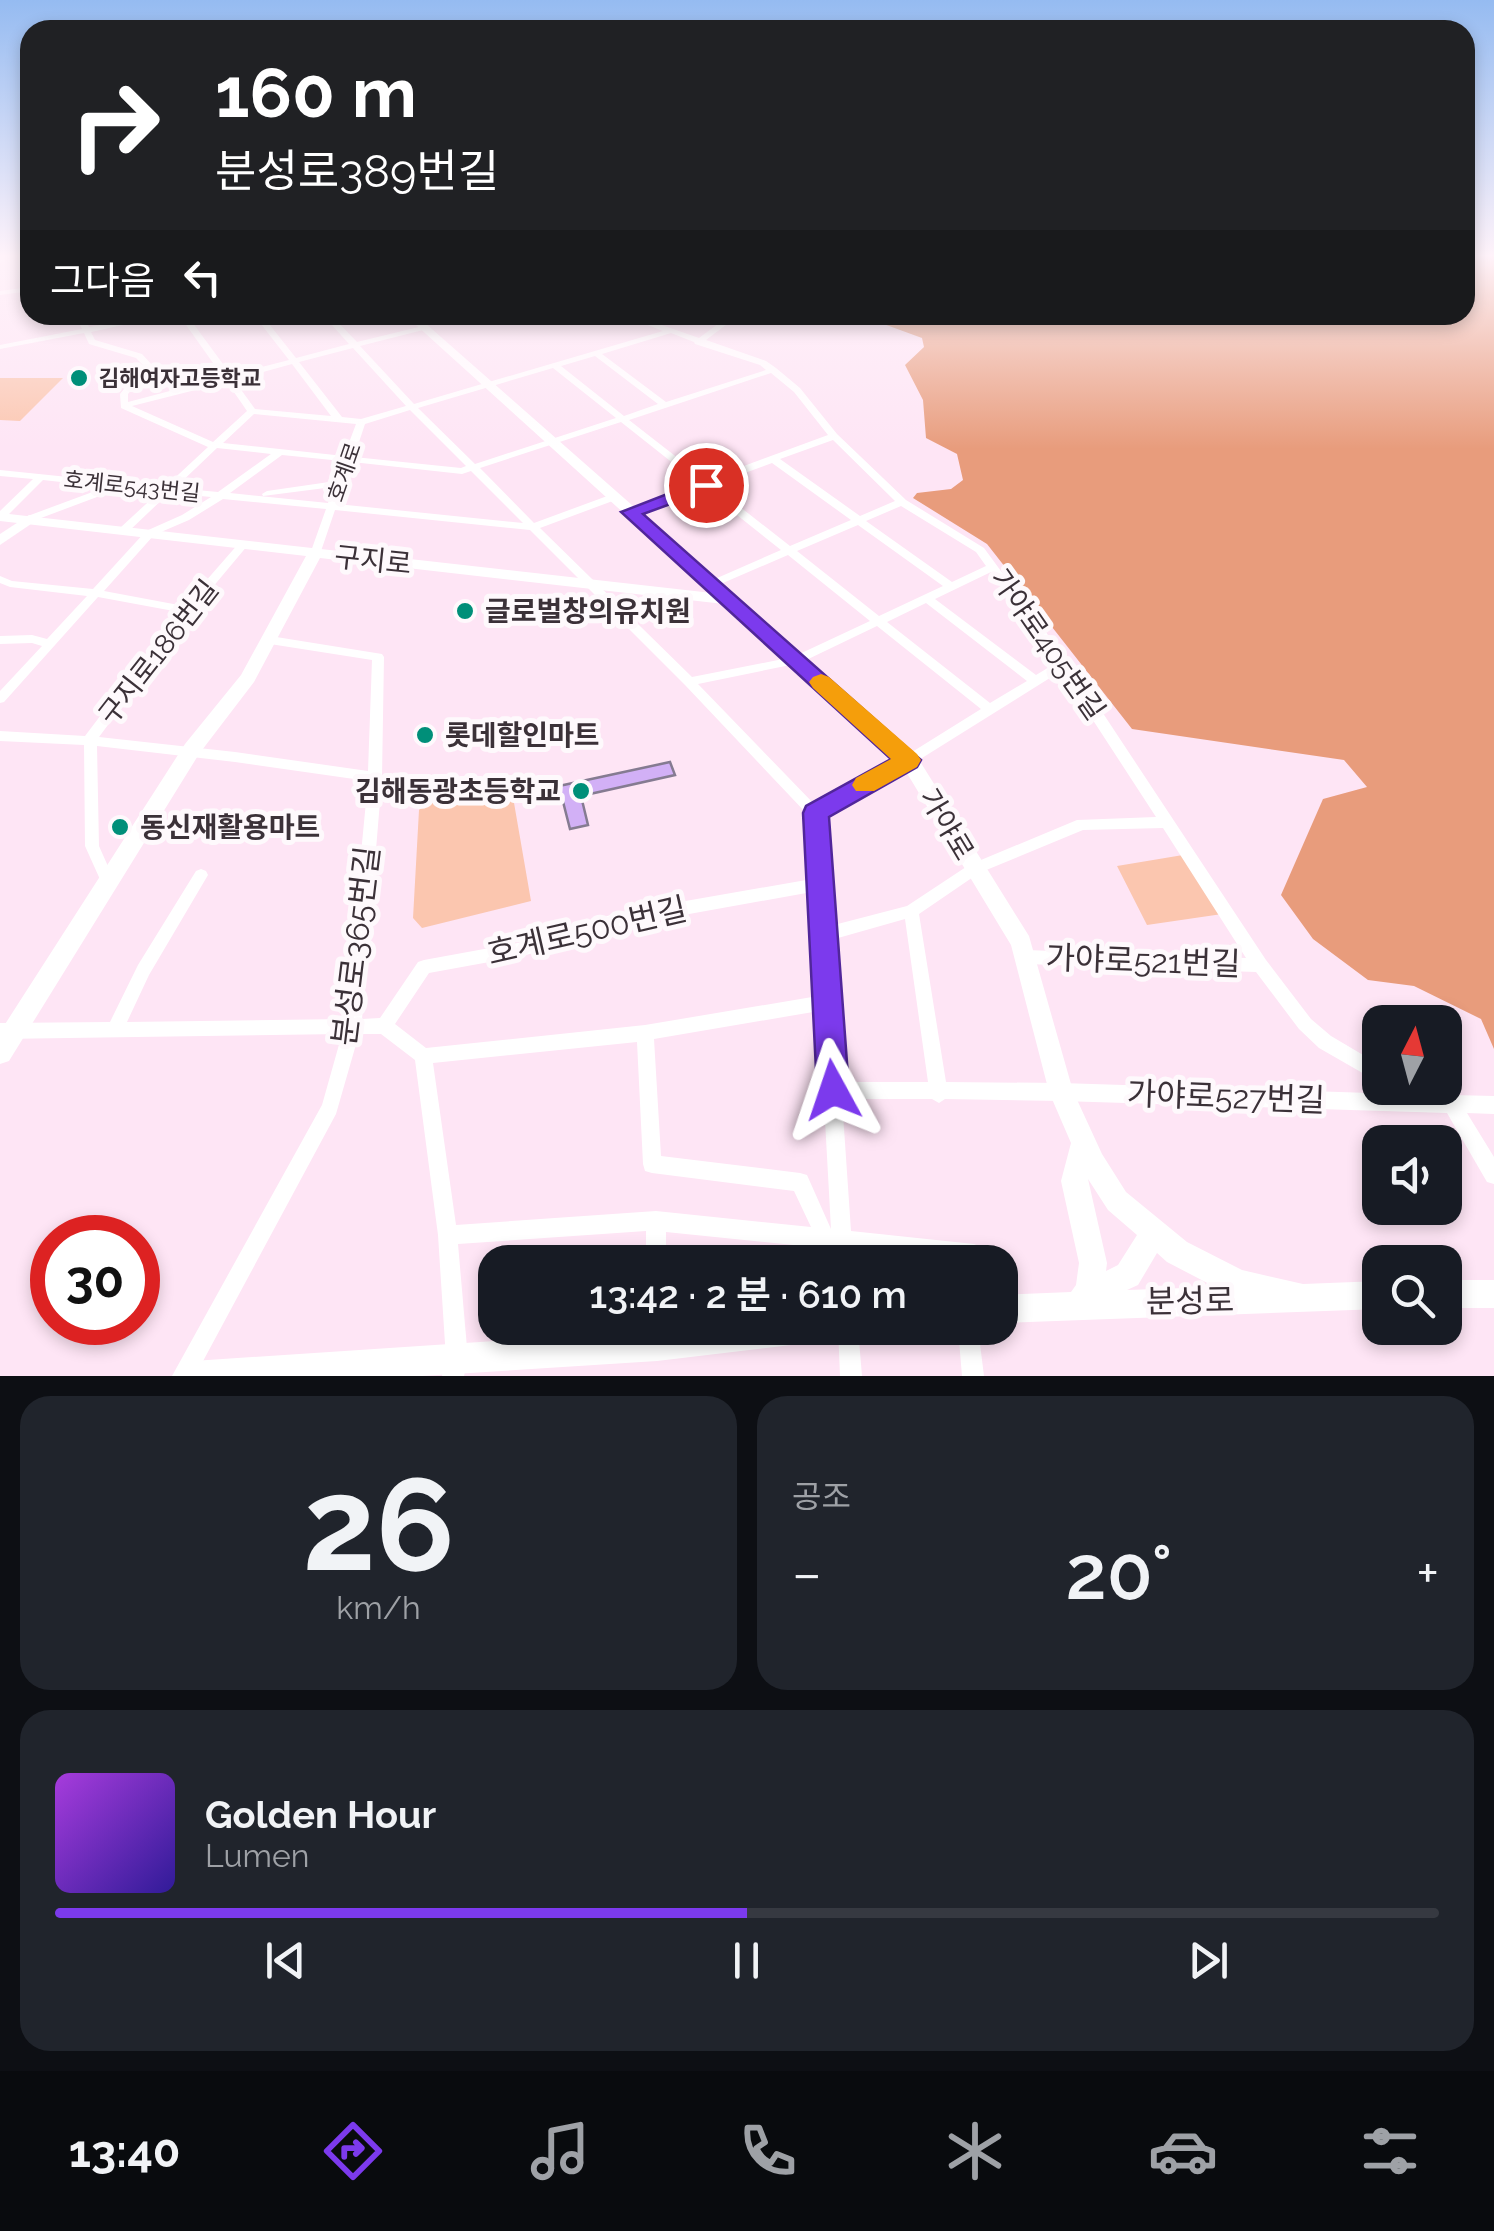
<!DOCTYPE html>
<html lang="ko">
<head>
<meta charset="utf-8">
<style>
	:root { --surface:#171b24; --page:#20242c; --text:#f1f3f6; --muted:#9ea1a6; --line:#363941; --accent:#7c3aed }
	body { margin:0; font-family:Raleway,"Noto Sans KR",sans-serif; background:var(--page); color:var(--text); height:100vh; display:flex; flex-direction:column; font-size:38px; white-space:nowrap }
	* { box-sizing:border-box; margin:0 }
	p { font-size:32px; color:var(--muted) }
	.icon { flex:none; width:55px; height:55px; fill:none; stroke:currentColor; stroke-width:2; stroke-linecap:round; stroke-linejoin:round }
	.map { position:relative; height:1376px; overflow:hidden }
	.panel { display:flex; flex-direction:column; gap:20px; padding:20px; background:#0d0f14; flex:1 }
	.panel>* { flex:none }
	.guide { position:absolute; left:20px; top:20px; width:1455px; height:305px; border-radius:30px; box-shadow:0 5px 15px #0003; background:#202124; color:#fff; overflow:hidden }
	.needle { width:65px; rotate:6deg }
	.controls { position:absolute; left:1362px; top:1005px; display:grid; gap:20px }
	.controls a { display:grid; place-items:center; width:100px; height:100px; border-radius:20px; background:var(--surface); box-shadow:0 5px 15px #0003; font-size:50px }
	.speed { position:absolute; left:30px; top:1215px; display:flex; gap:20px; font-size:50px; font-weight:700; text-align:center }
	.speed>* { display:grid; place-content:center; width:130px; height:130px; border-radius:50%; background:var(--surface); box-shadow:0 5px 15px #0003; line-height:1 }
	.speed .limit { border:15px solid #d22; background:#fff; color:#111 }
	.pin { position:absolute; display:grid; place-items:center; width:85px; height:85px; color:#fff; margin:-42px; border:5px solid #fff; border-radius:50%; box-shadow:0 2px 10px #0007 }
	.me { position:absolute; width:110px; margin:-55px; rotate:355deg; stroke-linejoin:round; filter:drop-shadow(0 0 8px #0008) }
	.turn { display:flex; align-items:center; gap:35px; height:210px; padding:0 30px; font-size:45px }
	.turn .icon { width:130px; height:130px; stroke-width:2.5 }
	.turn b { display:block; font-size:70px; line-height:85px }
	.then { display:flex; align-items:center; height:95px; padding:0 30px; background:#0003; gap:20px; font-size:38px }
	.big { font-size:75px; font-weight:600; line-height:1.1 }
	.panel .widget { flex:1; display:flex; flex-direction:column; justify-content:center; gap:15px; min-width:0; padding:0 35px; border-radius:30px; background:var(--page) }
	.panel .dial { align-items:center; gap:0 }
	.dial b { font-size:130px; line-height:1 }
	.song { display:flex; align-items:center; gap:30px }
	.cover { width:120px; height:120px; border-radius:15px; background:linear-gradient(135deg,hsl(280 70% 55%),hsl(250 70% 35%)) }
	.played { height:10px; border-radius:5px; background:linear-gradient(90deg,var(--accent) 50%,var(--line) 50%) }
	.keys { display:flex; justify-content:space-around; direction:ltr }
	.heat { display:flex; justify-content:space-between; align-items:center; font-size:55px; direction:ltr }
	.panel .tiles { flex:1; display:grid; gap:20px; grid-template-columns:1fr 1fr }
	.widget:last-child { grid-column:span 2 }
	.trip { position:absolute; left:478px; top:1245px; width:540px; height:100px; border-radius:30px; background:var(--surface); box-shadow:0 5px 15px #0003; font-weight:600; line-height:100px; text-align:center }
	.menu { display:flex; height:160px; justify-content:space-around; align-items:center; background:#090b0e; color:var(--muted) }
	.menu .icon { width:70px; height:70px }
	.menu .selected { color:var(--accent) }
	.menu b { font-size:45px; color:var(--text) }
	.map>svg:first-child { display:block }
	.green { fill:#fbc6af }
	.forest { fill:#e89c7c }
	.building { fill:#d2b0f6; stroke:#857b91; stroke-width:2.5 }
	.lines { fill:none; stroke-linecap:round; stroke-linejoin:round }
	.minor { fill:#fff; fill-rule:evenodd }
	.tertiary { fill:#fff; fill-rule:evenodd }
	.secondary { fill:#fff; fill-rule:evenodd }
	.route { fill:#7c3aed; stroke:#51269a; stroke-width:2.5 }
	.slow { fill:#f59e0b }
	.poi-dot { fill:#008f79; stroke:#fef9fc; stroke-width:4 }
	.labels { text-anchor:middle; stroke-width:10; stroke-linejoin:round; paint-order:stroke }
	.far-poi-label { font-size:22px; font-weight:bold; fill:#3b3138; stroke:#fef9fc; text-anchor:start }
	.far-street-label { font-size:22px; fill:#3b3138; stroke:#fef9fc }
	.street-label { font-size:28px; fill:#3b3138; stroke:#fef9fc }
	.poi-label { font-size:28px; font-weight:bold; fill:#3b3138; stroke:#fef9fc; text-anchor:start }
	.near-street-label { font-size:32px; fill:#3b3138; stroke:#fef9fc }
</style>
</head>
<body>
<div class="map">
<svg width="1494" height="1376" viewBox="0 0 1494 1376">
	<rect width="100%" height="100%" fill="#fee5f5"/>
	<!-- green -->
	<path class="green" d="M0 378H63L20 421 0 420Z
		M509 774 531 901 422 928 413 918 419 810 438 789Z
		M1189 854 1229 913 1147 925 1117 866Z"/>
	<!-- forest -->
	<path class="forest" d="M1465 256H1494V1049L1481 1019 1414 986 1368 980 1313 939 1281 895 1323 799 1367 787 1344 760 1132 729 987 544 913 498 917 493 951 489 963 480 957 454 926 438 923 400 905 365 924 347 922 338 859 315H1465Z"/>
	<!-- building -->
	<path class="building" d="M670 762 675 775 581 796 588 825 570 829 559 786Z"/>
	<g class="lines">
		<!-- minor -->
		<path class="minor" d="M0 256H3L4 261 0 263Z
			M30 287V291L0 295V291Z
			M75 315H83L89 327 153 315H169L91 332 95 340 142 354 152 365 128 394V402L223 377 179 315H187L231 375 289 360 254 315H262L296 358 349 344 323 315H331L357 342 427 325V329L360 346 414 404 663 331 622 315H633L699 338 730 315H739L706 340 766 361 776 368 800 388 837 434 906 500 984 548 1081 680 1266 960 1311 1019 1331 1036 1380 1065V1083L1319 1048 1299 1029 1256 972 1026 964 1020 962 1018 957 1020 952 1026 950 1246 958 1163 828 1083 830 979 873 919 914 946 1082 1061 1083 1401 1094 1398 1088H1430L1452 1095 1494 1096V1114L1467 1113 1494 1157V1184L1487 1182 1447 1113 1061 1101 945 1099 939 1103 932 1099H842L851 1231 974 1244 981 1247 984 1254 981 1261 961 1262 852 1251 853 1262H833L832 1249 666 1232V1262H646V1231L458 1244 468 1359 464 1376H442L446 1359 438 1235 415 1060 381 1034H359L336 1114 195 1376H172L322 1105 342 1034 0 1039V1023L110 1022 138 965 196 871 201 869 206 871 208 875 149 975 127 1022 345 1019 368 781 235 762 97 746 99 846 115 882 113 886 108 888 103 886 85 846 84 745 0 741V731L85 736 179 612 98 597 4 702 0 703V691L42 646 32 643 0 644V636L32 635 47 639 87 596 10 587 0 583V576L12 581 93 589 146 531 182 515 211 497 169 493 128 532H120V528L159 492 121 488 33 521H25V517L106 487 43 480 4 519 0 520V511L33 479 0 476V470L165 487 208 447 121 408 120 394 143 365 136 358 89 344 84 333 0 349V345L82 329ZM671 333 694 342 695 344 760 365 766 370 666 402 602 354ZM353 348 406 406 361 419 342 417 299 362ZM595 356 658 404 624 416 561 366ZM292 364 331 416 255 409 234 380ZM553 368 616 418 475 464 418 408ZM771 373 794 392 828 435 706 480 629 420ZM227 382 247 411 213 442 132 406ZM410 410 466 466 461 468 354 457 365 424ZM254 414 356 424 344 456 223 443ZM621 422 698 483 626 510V514H634L703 488 781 550 708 582 706 584 708 586H716L788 555 870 621 793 657 692 677 540 528 618 499V495H610L534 523 480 468ZM833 440 895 501 860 516 780 459ZM217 448 271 454 218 492 175 488ZM282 455 342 461 336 481 267 491 262 494 263 496 333 487 328 503 230 493ZM352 462 462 474 471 471 523 523 337 504ZM772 463 851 520 790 546 712 485ZM223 499 326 509 310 554 315 557 320 554 335 510 530 530 685 685 808 815 812 879 617 913 523 942 424 960 418 962 380 1018 362 1019 382 777 384 657 382 654 270 636 264 640 270 644 372 660 368 771 235 752 99 737 191 613 248 545 243 542 239 543 184 606 104 591 154 535 189 520ZM901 506 976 552 986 566 952 582 866 521ZM858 525 943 586 879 616 797 551ZM991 572 1056 663 1036 675 935 599ZM926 603 1027 681 990 703 887 622ZM877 626 981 709 904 757 816 806 698 684 800 663ZM1061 671 1156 817 1077 820 969 865 907 906 830 926 829 884 822 816 914 763ZM812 892 818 996 645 1025 426 1048 395 1024 429 973 523 956 617 927ZM905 919 928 1082H841L831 940ZM819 1011 831 1229 807 1175 800 1173 661 1156 654 1039ZM637 1042 643 1164 645 1171 652 1173 794 1191 811 1227 656 1211 456 1225 433 1063Z
			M838 1328H858L862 1376H840Z
			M958 1328H978L984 1376H962Z"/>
		<!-- tertiary -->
		<path class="tertiary" d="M29 515 34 516V522L0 545V534Z"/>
		<!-- secondary -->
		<path class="secondary" d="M405 315H416L916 755 1029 936 1073 1091 1102 1154 1126 1192 1187 1242 1242 1270 1303 1284 1380 1281V1309L1000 1323V1295L1071 1292 1076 1285 1079 1263 1061 1181 1071 1143 1049 1092 1011 945 902 765 724 604 320 558 254 682 199 754 9 1061 0 1064V1032L185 744 241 675 306 556 0 521V513L712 593ZM1088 1179 1108 1210 1137 1235 1118 1265 1106 1271 1107 1263ZM1157 1253 1167 1262 1215 1287 1127 1290 1138 1285Z
			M1445 1280H1494V1308H1445Z
			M691 1328H830L826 1338 816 1342 657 1361 422 1376H178L182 1365 193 1361Z"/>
	</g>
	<!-- sky -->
	<linearGradient id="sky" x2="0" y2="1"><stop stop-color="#95bbf1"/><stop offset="0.57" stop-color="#fff3fa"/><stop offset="1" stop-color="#fff3fa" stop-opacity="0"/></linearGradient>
	<rect width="1494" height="449" fill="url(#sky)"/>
	<!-- route -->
	<path class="route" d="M706 479 715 485 712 489 643 514 921 760 917 767 829 817 849 1090 845 1101 833 1106 822 1101 817 1090 803 813 806 806 891 759 621 512Z"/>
	<!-- slow -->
	<path class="slow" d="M821 674 829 677 917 754 921 760 917 767 874 791H856L852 785 856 778 891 759 813 688 809 682 813 677Z"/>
	<!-- markers -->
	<g class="poi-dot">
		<circle cx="79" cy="378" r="10"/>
		<circle cx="465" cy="611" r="10"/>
		<circle cx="425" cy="735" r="10"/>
		<circle cx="581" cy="791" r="10"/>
		<circle cx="120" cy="827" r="10"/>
	</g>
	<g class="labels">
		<!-- far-poi labels -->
		<g class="far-poi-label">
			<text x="99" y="386">김해여자고등학교</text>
		</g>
		<!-- far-street labels -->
		<g class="far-street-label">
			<text transform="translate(344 472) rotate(-71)" y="8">호계로</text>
			<text transform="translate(132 486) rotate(6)" y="8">호계로543번길</text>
		</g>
		<!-- street labels -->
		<g class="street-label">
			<text transform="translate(373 560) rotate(6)" y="10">구지로</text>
			<text transform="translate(1048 644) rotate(55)" y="10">가야로405번길</text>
			<text transform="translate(158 652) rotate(-52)" y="10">구지로186번길</text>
			<text transform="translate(947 824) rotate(59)" y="10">가야로</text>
		</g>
		<!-- poi labels -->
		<g class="poi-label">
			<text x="485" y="621">글로벌창의유치원</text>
			<text x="445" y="745">롯데할인마트</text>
			<text x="561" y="801" text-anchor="end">김해동광초등학교</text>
			<text x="140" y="837">동신재활용마트</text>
		</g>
		<!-- near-street labels -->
		<g class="near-street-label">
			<text transform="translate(587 931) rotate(-13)" y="11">호계로500번길</text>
			<text transform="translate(356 946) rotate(-83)" y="11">분성로365번길</text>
			<text transform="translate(1143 961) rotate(2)" y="11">가야로521번길</text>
			<text transform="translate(1226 1097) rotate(2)" y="11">가야로527번길</text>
			<text transform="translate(1190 1301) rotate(-1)" y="11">분성로</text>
		</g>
	</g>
</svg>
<div class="controls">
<a><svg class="needle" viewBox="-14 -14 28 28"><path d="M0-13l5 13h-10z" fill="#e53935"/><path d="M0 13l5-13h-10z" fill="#9ea1a6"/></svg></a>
<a><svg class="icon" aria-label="sound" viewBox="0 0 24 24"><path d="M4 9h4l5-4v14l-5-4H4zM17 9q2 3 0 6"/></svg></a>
<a><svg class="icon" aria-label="search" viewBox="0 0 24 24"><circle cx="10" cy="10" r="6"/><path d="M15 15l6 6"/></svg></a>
</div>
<div class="speed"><div class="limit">30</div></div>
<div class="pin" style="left:706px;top:485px;background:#d93025"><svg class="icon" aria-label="arrive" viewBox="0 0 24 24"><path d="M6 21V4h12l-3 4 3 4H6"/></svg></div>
<svg class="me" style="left:833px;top:1090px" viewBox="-20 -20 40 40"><path d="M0-17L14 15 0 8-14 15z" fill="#7c3aed" stroke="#fff" stroke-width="4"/></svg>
<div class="trip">13:42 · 2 분 · 610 m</div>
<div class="guide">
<div class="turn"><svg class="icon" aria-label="right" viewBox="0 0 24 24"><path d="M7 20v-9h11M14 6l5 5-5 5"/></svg><div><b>160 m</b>분성로389번길</div></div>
<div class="then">그다음<svg class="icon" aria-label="left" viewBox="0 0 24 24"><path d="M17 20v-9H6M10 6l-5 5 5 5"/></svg></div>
</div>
</div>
<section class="panel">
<div class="tiles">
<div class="widget dial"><b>26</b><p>km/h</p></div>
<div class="widget"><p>공조</p>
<div class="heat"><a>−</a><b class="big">20°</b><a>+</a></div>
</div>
<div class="widget">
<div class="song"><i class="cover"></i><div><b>Golden Hour</b><p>Lumen</p></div></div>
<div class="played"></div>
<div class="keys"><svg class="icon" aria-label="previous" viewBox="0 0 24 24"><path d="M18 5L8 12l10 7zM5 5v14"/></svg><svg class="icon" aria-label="pause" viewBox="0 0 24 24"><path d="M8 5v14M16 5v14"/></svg><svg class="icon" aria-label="next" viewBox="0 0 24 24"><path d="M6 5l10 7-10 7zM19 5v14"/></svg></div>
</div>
</div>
</section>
<nav class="menu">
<b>13:40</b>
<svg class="icon selected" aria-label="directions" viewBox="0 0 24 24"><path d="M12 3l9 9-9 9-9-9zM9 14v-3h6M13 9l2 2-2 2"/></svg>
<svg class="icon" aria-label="music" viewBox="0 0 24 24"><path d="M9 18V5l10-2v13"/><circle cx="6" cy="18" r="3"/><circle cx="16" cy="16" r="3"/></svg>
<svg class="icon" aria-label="phone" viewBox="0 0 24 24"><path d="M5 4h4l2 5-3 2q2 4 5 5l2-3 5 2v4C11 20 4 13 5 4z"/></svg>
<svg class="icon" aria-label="climate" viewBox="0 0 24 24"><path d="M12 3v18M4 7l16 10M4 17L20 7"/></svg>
<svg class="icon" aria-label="car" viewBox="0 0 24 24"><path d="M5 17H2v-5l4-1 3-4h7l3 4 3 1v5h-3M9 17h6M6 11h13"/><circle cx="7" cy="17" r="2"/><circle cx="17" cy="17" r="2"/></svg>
<svg class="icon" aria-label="filters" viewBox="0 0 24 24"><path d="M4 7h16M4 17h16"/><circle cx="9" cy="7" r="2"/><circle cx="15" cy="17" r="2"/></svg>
</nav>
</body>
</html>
